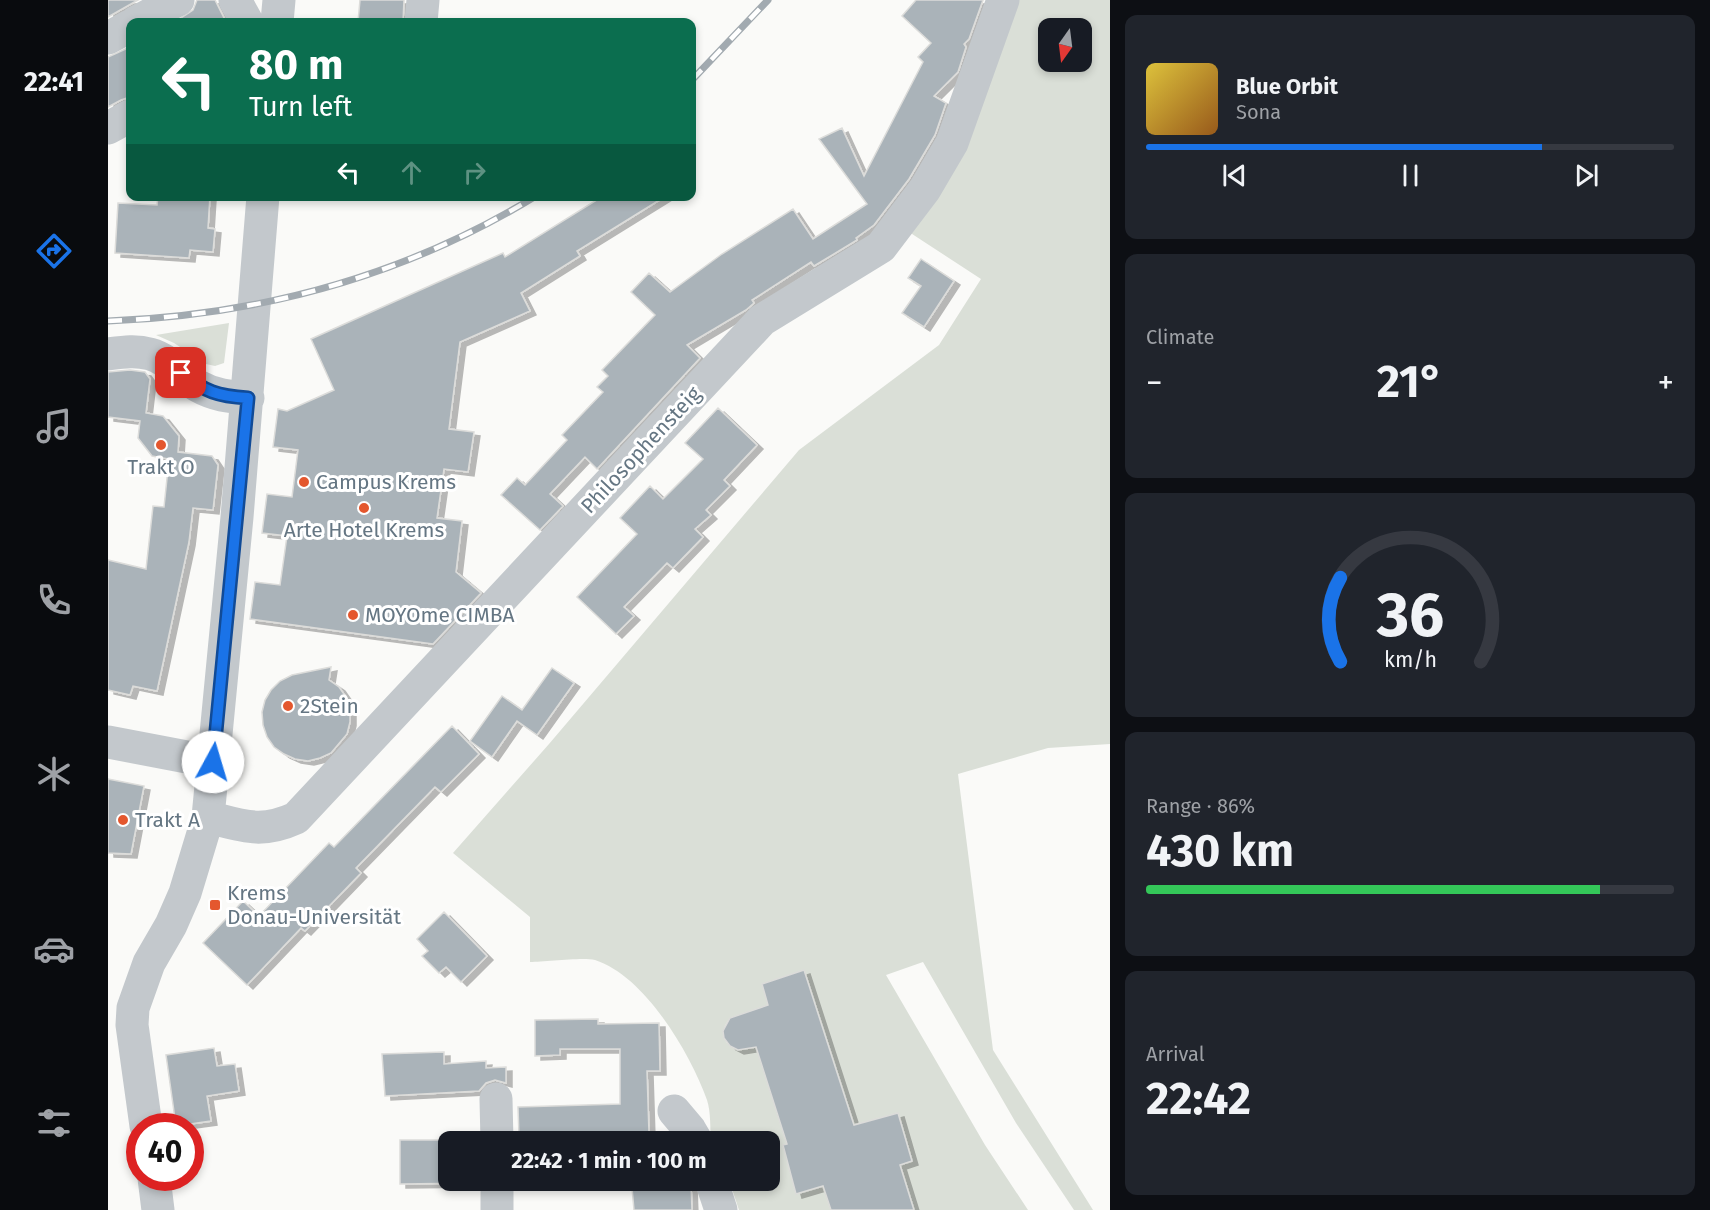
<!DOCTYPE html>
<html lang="en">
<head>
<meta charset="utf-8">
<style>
	:root { --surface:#171b24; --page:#20242c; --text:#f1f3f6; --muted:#9ea1a6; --line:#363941; --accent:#1a73e8 }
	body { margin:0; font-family:"Fira Sans",sans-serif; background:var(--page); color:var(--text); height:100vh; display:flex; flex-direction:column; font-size:22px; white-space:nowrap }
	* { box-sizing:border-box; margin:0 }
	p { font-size:20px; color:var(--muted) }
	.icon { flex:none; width:33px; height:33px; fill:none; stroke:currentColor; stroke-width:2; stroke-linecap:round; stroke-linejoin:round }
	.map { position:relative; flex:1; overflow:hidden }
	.side { display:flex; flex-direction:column; gap:15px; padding:15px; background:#0d0f14; width:600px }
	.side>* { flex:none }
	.banner { position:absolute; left:18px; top:18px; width:570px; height:183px; border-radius:12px; box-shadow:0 3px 9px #0003; background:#0b6e4f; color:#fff; overflow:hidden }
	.needle { width:39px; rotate:194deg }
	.buttons { position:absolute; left:930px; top:18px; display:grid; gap:12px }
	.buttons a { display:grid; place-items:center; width:54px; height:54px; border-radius:12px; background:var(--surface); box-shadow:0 3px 9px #0003; font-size:30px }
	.speed { position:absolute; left:18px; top:1113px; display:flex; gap:12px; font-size:30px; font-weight:700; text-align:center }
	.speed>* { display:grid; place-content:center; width:78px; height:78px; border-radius:50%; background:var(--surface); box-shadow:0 3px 9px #0003; line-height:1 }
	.speed .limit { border:9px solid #d22; background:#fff; color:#111 }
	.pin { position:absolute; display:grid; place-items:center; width:51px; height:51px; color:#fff; margin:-26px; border-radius:12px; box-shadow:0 3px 9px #0006 }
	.me { position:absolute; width:66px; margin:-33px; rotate:6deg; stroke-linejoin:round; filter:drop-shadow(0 0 4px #0008) }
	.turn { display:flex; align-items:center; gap:21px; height:126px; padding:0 24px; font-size:27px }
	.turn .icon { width:78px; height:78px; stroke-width:2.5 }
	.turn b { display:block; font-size:42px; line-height:51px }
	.lanes { display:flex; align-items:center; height:57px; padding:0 24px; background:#0003; justify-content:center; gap:30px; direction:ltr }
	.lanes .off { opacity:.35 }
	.big { font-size:45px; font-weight:700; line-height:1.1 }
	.side .widget { flex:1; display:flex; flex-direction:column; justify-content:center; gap:9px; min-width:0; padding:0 21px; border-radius:12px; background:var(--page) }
	.side .dial { align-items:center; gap:0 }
	.dial svg { height:156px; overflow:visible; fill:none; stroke:var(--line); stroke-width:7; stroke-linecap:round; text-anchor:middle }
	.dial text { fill:var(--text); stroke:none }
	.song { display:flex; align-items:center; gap:18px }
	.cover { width:72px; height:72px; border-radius:9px; background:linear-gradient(135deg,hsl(50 70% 55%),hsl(30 70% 35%)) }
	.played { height:6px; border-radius:3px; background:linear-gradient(90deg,var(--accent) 75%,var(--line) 75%) }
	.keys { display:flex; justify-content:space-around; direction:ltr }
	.heat { display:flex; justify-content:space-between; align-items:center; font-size:33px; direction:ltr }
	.charge { height:9px; border-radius:4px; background:linear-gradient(90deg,#34c759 86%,var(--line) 0) }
	.trip { position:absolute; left:330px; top:1131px; width:342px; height:60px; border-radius:12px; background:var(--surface); box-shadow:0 3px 9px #0003; font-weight:700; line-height:60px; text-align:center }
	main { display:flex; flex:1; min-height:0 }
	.menu { display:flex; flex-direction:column; width:108px; justify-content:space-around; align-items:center; background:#090b0e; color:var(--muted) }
	.menu .icon { width:42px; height:42px }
	.menu .current { color:var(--accent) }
	.menu b { font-size:27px; color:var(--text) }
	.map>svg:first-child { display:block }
	.green { fill:#dadfd7; fill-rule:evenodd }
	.building { fill:#aab3b9; stroke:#dcdcda; stroke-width:1.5; filter:url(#shadow) }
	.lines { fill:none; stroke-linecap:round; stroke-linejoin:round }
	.minor { stroke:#c3c8cc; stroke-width:33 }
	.rail-casing { stroke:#a2aab0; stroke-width:7 }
	.rail { stroke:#fff; stroke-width:4.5; stroke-dasharray:14; stroke-linecap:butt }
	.route-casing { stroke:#114b97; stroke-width:15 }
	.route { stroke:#1a73e8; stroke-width:10 }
	.poi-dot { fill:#e4572e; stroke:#fff; stroke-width:2 }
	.labels { text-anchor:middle; stroke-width:6; stroke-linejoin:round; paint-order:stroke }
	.street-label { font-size:21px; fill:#657683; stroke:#fff }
	.poi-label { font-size:21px; fill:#657683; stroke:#fff; text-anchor:start }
</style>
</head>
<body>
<main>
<nav class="menu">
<b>22:41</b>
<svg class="icon current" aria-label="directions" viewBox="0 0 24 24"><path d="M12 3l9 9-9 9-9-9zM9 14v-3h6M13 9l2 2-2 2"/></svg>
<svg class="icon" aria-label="music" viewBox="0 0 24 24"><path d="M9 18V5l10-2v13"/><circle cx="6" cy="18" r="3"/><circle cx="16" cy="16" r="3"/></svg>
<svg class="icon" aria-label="phone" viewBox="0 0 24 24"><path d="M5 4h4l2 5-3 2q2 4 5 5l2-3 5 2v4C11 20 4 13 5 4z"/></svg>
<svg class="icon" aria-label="climate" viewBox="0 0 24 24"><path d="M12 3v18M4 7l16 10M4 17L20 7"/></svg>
<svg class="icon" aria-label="car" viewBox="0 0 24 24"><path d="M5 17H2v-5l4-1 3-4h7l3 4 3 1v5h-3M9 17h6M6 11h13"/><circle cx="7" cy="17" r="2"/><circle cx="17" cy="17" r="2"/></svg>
<svg class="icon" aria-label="filters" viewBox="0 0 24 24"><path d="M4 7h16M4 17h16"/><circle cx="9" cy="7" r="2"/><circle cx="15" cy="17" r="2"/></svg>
</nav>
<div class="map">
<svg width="1002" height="1210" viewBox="0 0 1002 1210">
	<defs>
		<filter id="shadow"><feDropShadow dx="6" dy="4" stdDeviation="0" flood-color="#0004"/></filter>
	</defs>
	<rect width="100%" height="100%" fill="#fafaf8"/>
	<!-- green -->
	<path class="green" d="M904 0H1002V744L940 748 850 774 885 1050 985 1210H966L908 1123 815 962 778 975 877 1145 920 1210H806L792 1165 804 1161 790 1113 746 1125 696 970 660 1005 622 1018C604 1041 625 1053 648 1046L679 1144 675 1145 688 1194 715 1186 723 1210H631L623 1186 615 1181 662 1180V1142L603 1141C602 1129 603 1112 599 1100 582 1053 537 976 487 960 474 957 437 962 422 962V917L345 853 441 744 691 450 831 345 873 279 801 232ZM940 28H974V62H940Z
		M121 323 116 363 107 366 98 364 66 343 48 335Z"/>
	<!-- building -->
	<path class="building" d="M0 0H30L0 17Z
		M89 0H107L118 22H67L85 10Z
		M252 0H296L295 22H250Z
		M808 0H875L861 39 856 44 858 47 850 72 826 96 838 103 827 135 801 179 766 225 748 238 749 240 706 266 703 262 644 300 646 303 638 310 579 345 592 358 489 469 477 457 442 494 455 506 432 530 393 495 409 478 417 485 459 440 454 435 495 392 489 387 500 376 494 370 547 315 523 292 541 273 562 292 614 254 685 209 705 239 759 204 711 139 734 128 756 176 815 62 810 57 823 43 794 16Z
		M22 47V97L13 100 0 107V57Z
		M50 196H102L100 228 107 229 105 252 82 250 81 258 7 253 10 203 49 205Z
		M495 196H558L469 251 472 256 413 293 422 311 352 342 341 429 366 432 360 472 336 469 329 518 354 521 348 572 373 593 325 644 142 619 147 582 172 585 179 536 154 533 159 494 184 497 190 450 165 447 170 409 179 411 226 390 203 339 395 253 397 257Z
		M813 259 846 281 816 327 794 313 813 286 800 278Z
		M22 370 37 372 42 379 38 413 55 416 71 436 70 452 104 456 110 465 105 510 85 508 81 542 49 691 25 686 22 695 0 690V560L38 569 45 506 56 507 61 459 44 456 30 438 32 421 0 417V372Z
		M610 408 649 445 616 480 622 486 598 510 603 515 587 529 595 537 565 568 559 563 516 607 526 616 508 634 469 597 529 534 512 518 542 486 555 499 595 459 577 443Z
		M223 667 221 680 231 687 238 697 242 709V722L239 734 223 753 212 758 200 761 187 759 176 754 166 747 159 737 155 725 154 712 157 700 163 690 172 681 184 675Z
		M444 668 466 683 429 735 409 721 384 757 362 741 394 696 414 710Z
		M344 726 371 754 333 792 327 787 248 868 253 873 197 931 193 928 139 985 95 943 135 901 151 916 221 843 226 847Z
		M0 779 36 786 23 854 0 853Z
		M336 912 379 956 353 982 338 967 331 973 314 956 320 951 309 939Z
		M696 970 746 1125 790 1113 804 1161 792 1165 806 1210H723L715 1186 688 1194 675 1145 679 1144 648 1047 630 1050 622 1046 616 1038 615 1031 622 1018 660 1005 654 984Z
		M490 1019V1024L551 1023 552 1071H539L541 1133 503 1134V1142H420V1136L411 1137 410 1107 512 1104V1049H452V1055L427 1056V1020Z
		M106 1048 109 1066 127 1064 131 1091 99 1096 103 1121 68 1126 58 1055Z
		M336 1052V1064L378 1061V1068L398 1067V1083L387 1080 378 1083 371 1091 277 1096 274 1054Z
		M292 1140H370V1142H340V1180H370V1183L292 1184Z
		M583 1185 584 1210H526L524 1188Z"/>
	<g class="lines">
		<!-- minor -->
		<path class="minor" d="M127 0 139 22
			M28 22 70 0
			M169 22 171 0
			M313 22 315 0
			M0 38 22 26
			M0 128 22 116
			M0 354C15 352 28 350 42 354 61 359 73 376 90 386 106 395 121 397 140 398
			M0 742 105 762
			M100 817C135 826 153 834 188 818L654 320 773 247 817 189 844 143 895 0
			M388 1099 389 1142
			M566 1111 582 1130 589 1142
			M38 1126 24 1025 25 1008 41 963 63 925 77 893 100 817 129 517 155 196
			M46 1178 50 1210
			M389 1180V1210
			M603 1180 613 1210"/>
		<!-- rail casing -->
		<g class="rail-casing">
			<path id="rail" d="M584 80 660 0
				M0 321C153 315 297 276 428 196"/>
		</g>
		<!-- rail -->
		<use href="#rail" class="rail"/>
	</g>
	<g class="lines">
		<!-- route casing -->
		<g class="route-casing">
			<path id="route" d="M73 373C98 392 109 396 140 398L105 762"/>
		</g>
		<!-- route -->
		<use href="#route" class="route"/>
	</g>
	<!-- markers -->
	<g class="poi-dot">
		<circle cx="53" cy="445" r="6"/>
		<circle cx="196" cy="482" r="6"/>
		<circle cx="256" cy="508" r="6"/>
		<circle cx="245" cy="615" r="6"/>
		<circle cx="180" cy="706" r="6"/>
		<circle cx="15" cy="820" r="6"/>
		<rect x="101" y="899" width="12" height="12" rx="3"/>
	</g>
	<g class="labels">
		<!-- street labels -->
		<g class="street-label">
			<text transform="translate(533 450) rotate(-47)" y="7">Philosophensteig</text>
		</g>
		<!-- poi labels -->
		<g class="poi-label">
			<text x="53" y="474" text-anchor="middle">Trakt O</text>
			<text x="208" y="489">Campus Krems</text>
			<text x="256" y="537" text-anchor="middle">Arte Hotel Krems</text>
			<text x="257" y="622">MOYOme CIMBA</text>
			<text x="192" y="713">2Stein</text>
			<text x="27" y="827">Trakt A</text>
			<text x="119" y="900">Krems<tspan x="119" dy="24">Donau-Universität</tspan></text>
		</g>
	</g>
</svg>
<div class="buttons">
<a><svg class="needle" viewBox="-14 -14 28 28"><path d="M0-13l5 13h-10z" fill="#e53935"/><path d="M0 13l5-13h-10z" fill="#9ea1a6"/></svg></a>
</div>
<div class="speed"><div class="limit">40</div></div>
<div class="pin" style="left:73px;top:373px;background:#d93025"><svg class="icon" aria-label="arrive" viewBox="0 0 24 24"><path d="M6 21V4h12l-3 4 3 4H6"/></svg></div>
<svg class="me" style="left:105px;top:762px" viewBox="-20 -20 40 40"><circle r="19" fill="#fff"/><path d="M0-13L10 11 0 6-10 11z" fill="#1a73e8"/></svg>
<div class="trip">22:42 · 1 min · 100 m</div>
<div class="banner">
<div class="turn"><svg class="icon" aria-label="left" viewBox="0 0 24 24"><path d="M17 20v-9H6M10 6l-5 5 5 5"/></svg><div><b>80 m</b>Turn left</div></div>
<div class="lanes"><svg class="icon" aria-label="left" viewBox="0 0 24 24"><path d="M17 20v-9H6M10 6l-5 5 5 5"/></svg><svg class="icon off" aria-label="ahead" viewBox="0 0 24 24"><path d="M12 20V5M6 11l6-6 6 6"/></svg><svg class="icon off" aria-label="right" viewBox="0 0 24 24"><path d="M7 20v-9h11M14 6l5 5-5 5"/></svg></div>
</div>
</div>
<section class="side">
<div class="widget">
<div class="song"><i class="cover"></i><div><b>Blue Orbit</b><p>Sona</p></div></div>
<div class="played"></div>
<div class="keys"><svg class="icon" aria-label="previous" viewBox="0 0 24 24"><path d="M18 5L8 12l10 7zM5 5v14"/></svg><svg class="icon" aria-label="pause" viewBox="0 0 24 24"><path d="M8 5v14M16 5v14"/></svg><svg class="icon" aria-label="next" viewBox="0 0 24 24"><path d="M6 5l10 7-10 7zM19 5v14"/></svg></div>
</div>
<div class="widget"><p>Climate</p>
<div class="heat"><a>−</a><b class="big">21°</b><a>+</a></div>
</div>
<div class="widget dial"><svg viewBox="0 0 100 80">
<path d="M14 69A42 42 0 1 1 86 69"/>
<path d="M14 69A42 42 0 0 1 14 26" stroke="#1a73e8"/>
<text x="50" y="56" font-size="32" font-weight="700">36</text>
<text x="50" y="72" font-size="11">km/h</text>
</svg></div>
<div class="widget"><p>Range · 86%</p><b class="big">430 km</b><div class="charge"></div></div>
<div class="widget"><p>Arrival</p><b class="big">22:42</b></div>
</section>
</main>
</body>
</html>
